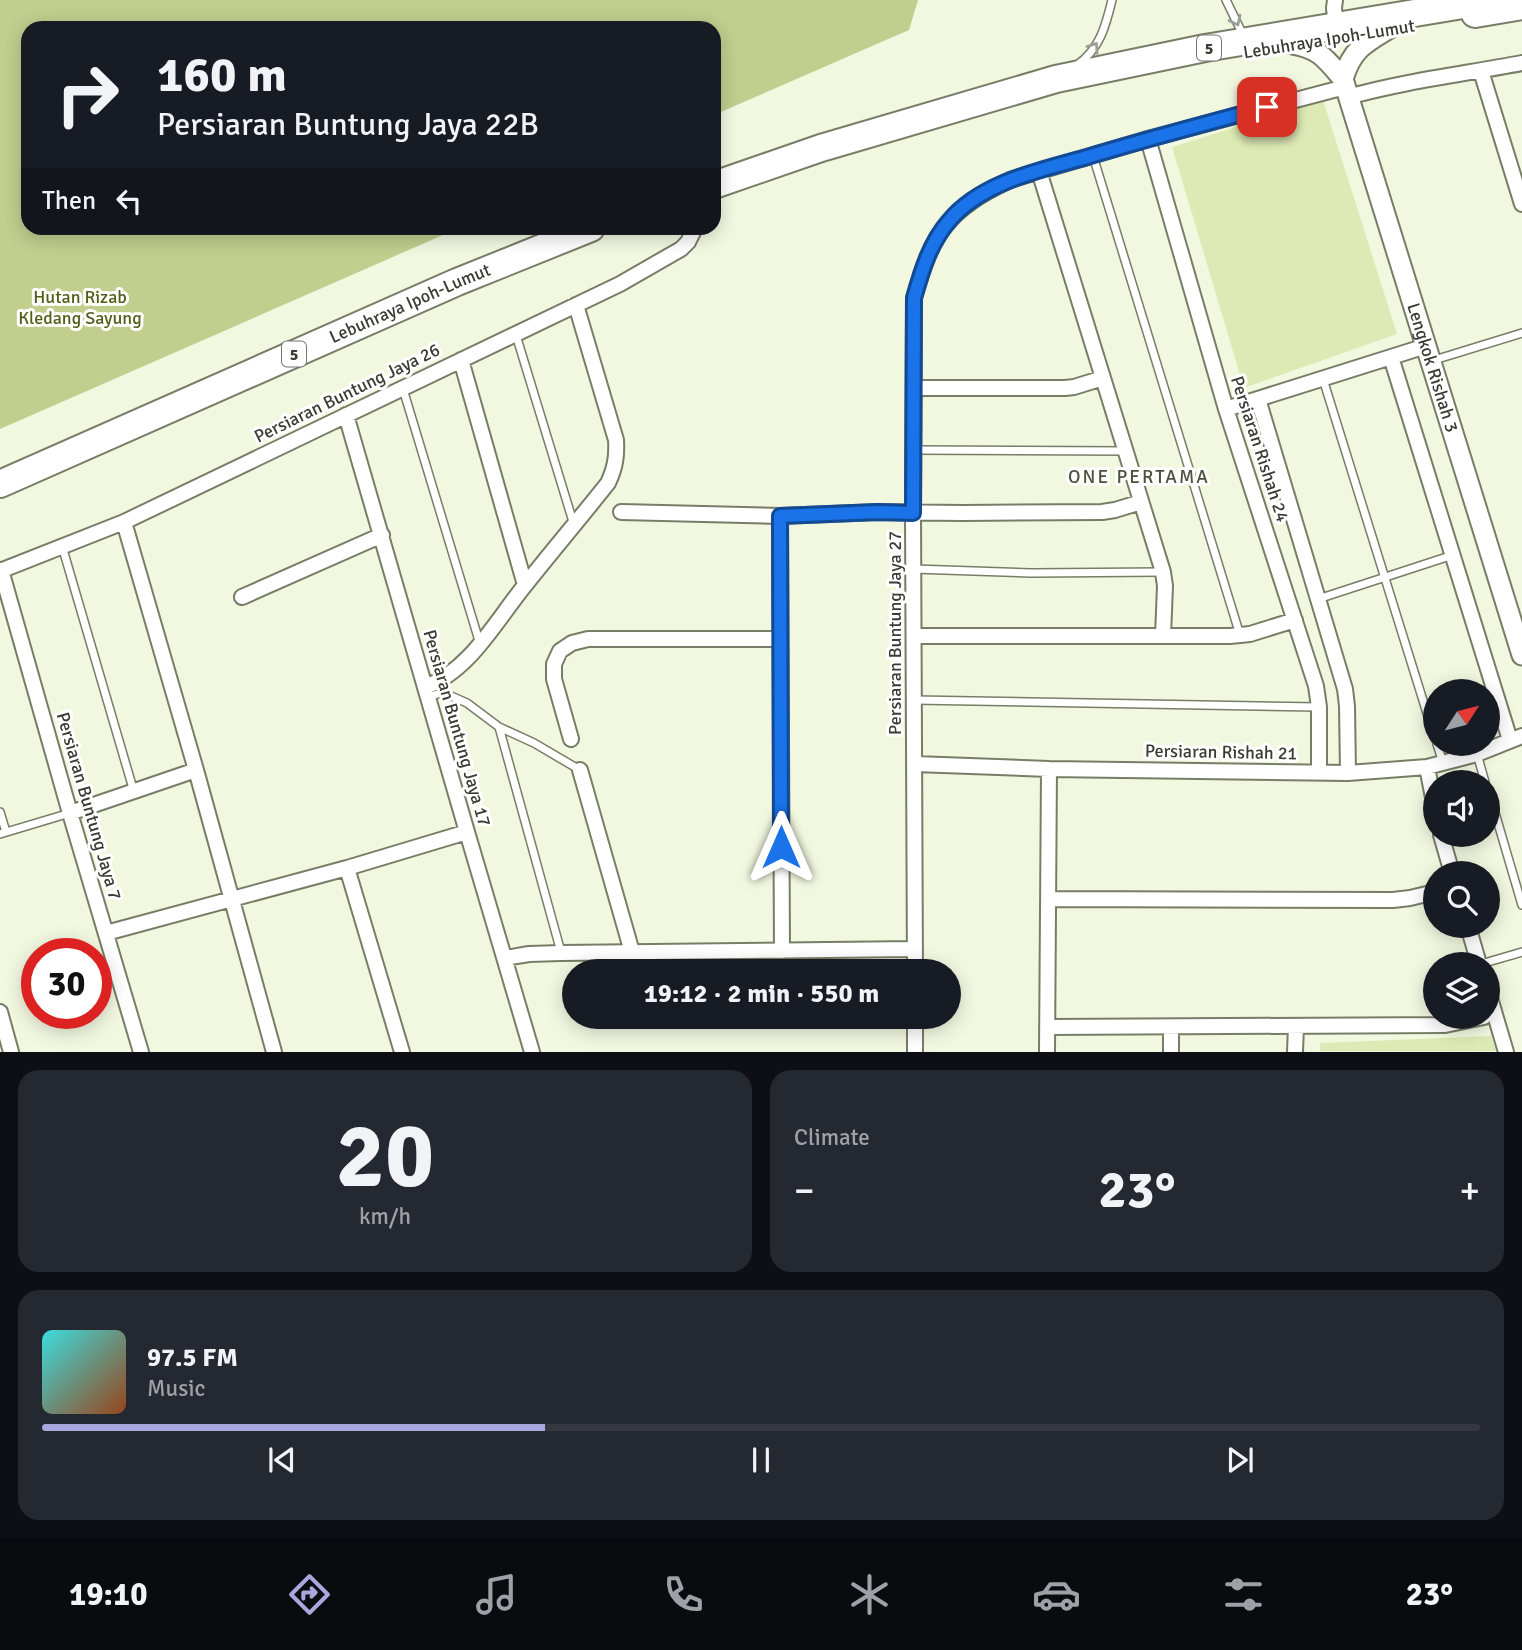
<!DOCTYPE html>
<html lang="en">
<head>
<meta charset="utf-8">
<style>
	:root { --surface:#171b24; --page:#242831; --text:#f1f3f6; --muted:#9ea1a6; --line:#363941; --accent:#aaa7df }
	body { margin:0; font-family:Signika,sans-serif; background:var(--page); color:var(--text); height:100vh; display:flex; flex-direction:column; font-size:26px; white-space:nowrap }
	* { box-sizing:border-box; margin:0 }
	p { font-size:23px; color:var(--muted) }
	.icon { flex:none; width:38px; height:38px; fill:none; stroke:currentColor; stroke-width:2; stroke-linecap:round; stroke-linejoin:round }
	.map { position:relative; height:1052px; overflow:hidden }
	.details { display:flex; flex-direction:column; gap:18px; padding:18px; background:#0d0f14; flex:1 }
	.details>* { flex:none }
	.top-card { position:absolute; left:21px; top:21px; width:700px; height:214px; border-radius:21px; box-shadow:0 4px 18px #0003; background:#171b24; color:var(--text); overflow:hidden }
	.needle { width:46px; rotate:54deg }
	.fabs { position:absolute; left:1423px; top:679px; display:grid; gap:14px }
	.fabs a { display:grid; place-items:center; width:77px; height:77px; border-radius:50%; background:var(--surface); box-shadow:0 4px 18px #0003; font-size:35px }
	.speed { position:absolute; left:21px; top:938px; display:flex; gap:14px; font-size:35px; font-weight:700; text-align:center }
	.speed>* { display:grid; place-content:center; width:91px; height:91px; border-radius:50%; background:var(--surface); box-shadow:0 4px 18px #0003; line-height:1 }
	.speed .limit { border:10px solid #d22; background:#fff; color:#111 }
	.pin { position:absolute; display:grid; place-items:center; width:60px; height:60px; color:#fff; margin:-30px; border-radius:14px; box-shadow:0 4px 10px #0006 }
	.me { position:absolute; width:77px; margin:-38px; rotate:0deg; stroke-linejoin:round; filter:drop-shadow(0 0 5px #0008) }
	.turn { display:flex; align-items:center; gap:24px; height:147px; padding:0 21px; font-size:32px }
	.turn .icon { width:91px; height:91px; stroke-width:2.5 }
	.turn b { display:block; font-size:49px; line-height:60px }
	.then { display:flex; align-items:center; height:66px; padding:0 21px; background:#0003; gap:14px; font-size:26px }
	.big { font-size:52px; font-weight:700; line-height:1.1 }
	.details .widget { flex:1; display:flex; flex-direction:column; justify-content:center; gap:10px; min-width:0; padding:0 24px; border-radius:21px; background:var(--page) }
	.details .dial { align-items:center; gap:0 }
	.dial b { font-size:91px; line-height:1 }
	.song { display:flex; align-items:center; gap:21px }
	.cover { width:84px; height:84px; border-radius:10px; background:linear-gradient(135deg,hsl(180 70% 55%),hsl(20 70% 35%)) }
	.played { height:7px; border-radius:4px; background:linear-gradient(90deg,var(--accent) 35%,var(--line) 35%) }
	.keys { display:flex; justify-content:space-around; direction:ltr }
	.heat { display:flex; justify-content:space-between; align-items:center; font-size:38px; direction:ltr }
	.details .tiles { flex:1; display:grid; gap:18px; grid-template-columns:1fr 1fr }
	.widget:last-child { grid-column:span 2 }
	.trip { position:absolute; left:562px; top:959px; width:399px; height:70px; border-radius:35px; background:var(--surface); box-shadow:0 4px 18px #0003; font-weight:700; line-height:70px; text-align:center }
	.menu { display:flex; height:112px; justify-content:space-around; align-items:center; background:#090b0e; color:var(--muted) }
	.menu .icon { width:49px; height:49px }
	.menu .active { color:var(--accent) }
	.menu b { font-size:32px; color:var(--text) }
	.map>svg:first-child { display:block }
	.green { fill:#deeab5 }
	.forest { fill:#c1ce8e }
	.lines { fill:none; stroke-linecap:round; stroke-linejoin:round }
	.lane-casing { stroke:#787d67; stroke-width:10 }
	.street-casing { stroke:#787d67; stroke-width:18 }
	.secondary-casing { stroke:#787d67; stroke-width:23 }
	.highway-casing { stroke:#787d67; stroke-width:30 }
	.lane { stroke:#fff; stroke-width:7 }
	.street { stroke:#fff; stroke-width:14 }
	.secondary { stroke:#fff; stroke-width:19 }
	.highway { stroke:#fff; stroke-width:26 }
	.oneway { stroke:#9c9e99 }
	.route-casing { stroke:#114b97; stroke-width:18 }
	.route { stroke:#1a73e8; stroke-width:12 }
	.labels { text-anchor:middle; stroke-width:6; stroke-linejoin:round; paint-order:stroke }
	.shield { fill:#fff; stroke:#757670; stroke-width:2 }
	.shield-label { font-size:16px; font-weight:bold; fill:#3a3c33 }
	.street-label { font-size:18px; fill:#3a3c33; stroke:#fff }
	.park-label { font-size:18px; fill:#535e18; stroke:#fff }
	.neighbourhood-label { font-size:19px; letter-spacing:2px; fill:#4d523e; stroke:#fff }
</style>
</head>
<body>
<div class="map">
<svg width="1522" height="1052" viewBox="0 0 1522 1052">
	<rect width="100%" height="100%" fill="#f2f8e0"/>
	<!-- green -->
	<path class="green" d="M1323 100 1397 334 1244 388 1172 147Z
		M1491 1036 1496 1051H1320V1043Z"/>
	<!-- forest -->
	<path class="forest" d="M0 0H918L909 30 714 115V28H28V228H459L0 429Z"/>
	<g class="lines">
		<!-- lane casing -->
		<g class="lane-casing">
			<path id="lane" d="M1226 0 1244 37
				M1077 65C1100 49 1106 25 1112 0
				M1093 156 1240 635
				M516 335 574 525
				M1431 361 1522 333
				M1323 379 1435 739
				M403 389 480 644
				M914 450 1125 451
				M62 546 134 792
				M914 569 1031 573 1162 572
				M1318 599 1453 555
				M429 697 440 693 451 696 467 703 499 727 534 743 580 770
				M914 700 1319 707
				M499 727 561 952
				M1437 744 1443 763
				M1477 754 1485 782
				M1488 789 1522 905
				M0 812 6 832
				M0 834 70 813
				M1481 964 1522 952"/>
		</g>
		<!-- street casing -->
		<g class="street-casing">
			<path id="street" d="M1335 0 1334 8 1336 27
				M1481 71 1522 204
				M1348 97C1405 81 1464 74 1522 63
				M1148 139 1226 409 1316 686 1319 707V772
				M1039 171 1163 572 1165 586 1163 636
				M1391 357 1510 740
				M461 360 525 585
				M914 388H1065L1074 387 1103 378
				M1258 399 1345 689 1347 706 1348 773
				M1226 409 1426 346
				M346 415 467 832 532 1052
				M621 512 780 516 878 512 962 513 1102 512 1115 510 1141 502
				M780 516 782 951
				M1 570 70 813 141 1052
				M0 571 124 522 620 284 681 249 688 242 695 228
				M242 597 382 535
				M914 636H1230L1250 634 1295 620
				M425 687C470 671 497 619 526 584 553 550 581 517 608 483 615 468 617 457 616 440L576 305
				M571 739 554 679V664L560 651 572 643 588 639H779
				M915 764 1049 769 1348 773 1427 767 1477 754 1522 736
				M1427 767 1435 808
				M196 770 274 1052
				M580 770 632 952
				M70 813 196 770 124 522
				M1441 835 1452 873
				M347 868 402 1052
				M1048 899 1393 900 1410 898 1435 892
				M1468 926 1479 964
				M106 933 347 868 467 832
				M505 958 529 954 561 953 915 949
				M915 971 913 513 914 298C932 232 948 210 1010 180L1148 139 1345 87
				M1488 991 1506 1052
				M0 1012 11 1052
				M915 1017V1052
				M1047 1027 1445 1025 1484 1017
				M1047 1052 1049 769
				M1171 1052V1028
				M1295 1052 1296 1026"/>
		</g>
		<!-- secondary casing -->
		<g class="secondary-casing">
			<g id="secondary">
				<path id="s1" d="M1292 44C1320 49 1325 58 1343 79L1522 655"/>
				<path d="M1343 79C1352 49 1365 43 1390 28"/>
			</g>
		</g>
		<!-- highway casing -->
		<g class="highway-casing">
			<g id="highway">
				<path d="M1475 14 1522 6"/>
				<path d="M714 185 821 148 1056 79 1205 48 1493 0"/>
				<path id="s2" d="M0 484 457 282 591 228"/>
			</g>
		</g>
		<!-- lane -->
		<use href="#lane" class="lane"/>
		<!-- street -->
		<use href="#street" class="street"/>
		<!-- secondary -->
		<use href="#secondary" class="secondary"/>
		<!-- highway -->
		<use href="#highway" class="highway"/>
	</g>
	<!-- one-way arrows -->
	<defs><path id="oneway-chevron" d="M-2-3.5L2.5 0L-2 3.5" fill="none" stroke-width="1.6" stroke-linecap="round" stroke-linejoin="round" transform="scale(1.75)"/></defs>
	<g class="oneway">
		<use href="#oneway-chevron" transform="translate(1236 21) rotate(64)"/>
		<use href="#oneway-chevron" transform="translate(1094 47) rotate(-56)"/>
	</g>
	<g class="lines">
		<!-- route casing -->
		<g class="route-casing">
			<path id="route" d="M781 847 780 516 878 512 913 513 914 298C922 270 930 243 949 221 981 182 1041 170 1087 157 1147 139 1207 123 1267 107"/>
		</g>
		<!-- route -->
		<use href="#route" class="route"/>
	</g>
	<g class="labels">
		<!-- shield labels -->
		<g class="shield">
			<rect x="1197" y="35.5" width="24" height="25" rx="5"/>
			<rect x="282" y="341.5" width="24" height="25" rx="5"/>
		</g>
		<g class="shield-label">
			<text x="1209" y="54">5</text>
			<text x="294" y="360">5</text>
		</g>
		<!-- street labels -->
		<g class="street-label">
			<text transform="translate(1329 39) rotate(-9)" y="6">Lebuhraya Ipoh-Lumut</text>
			<text dy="6" stroke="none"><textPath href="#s2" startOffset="448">Lebuhraya Ipoh-Lumut</textPath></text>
			<text dy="6" stroke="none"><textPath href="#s1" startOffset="366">Lengkok Rishah 3</textPath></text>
			<text transform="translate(347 393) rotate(-26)" y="6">Persiaran Buntung Jaya 26</text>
			<text transform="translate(1260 449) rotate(72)" y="6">Persiaran Rishah 24</text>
			<text transform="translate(895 633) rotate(-90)" y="6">Persiaran Buntung Jaya 27</text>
			<text transform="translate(457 728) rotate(74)" y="6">Persiaran Buntung Jaya 17</text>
			<text transform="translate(1221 752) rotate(1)" y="6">Persiaran Rishah 21</text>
			<text transform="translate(89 806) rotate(74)" y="6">Persiaran Buntung Jaya 7</text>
		</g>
		<!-- park labels -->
		<g class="park-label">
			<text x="80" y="303">Hutan Rizab<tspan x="80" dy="21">Kledang Sayung</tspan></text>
		</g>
		<!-- neighbourhood labels -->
		<g class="neighbourhood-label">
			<text x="1139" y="483">ONE PERTAMA</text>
		</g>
	</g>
</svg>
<div class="fabs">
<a><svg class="needle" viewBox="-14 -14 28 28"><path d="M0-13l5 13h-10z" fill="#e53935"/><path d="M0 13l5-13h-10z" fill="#9ea1a6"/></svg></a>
<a><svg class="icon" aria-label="sound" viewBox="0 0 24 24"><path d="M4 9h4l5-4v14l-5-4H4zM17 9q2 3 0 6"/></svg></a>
<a><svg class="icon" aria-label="search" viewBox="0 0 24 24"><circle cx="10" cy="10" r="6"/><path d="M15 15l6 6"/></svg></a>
<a><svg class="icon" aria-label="layers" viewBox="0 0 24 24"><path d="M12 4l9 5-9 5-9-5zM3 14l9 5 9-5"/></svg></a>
</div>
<div class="speed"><div class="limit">30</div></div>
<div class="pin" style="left:1267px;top:107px;background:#d93025"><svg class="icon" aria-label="arrive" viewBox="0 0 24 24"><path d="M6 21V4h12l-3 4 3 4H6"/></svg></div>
<svg class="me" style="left:781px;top:847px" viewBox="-20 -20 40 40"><path d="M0-17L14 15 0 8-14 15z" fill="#1a73e8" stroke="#fff" stroke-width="4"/></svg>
<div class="trip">19:12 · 2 min · 550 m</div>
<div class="top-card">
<div class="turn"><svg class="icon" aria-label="right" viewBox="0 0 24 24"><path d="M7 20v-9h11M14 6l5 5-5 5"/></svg><div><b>160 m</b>Persiaran Buntung Jaya 22B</div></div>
<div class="then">Then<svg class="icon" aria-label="left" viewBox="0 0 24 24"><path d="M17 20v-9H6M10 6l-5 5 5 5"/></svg></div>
</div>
</div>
<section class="details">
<div class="tiles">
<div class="widget dial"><b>20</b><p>km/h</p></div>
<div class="widget"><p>Climate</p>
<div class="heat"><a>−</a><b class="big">23°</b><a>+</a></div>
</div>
<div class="widget">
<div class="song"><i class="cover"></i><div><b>97.5 FM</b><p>Music</p></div></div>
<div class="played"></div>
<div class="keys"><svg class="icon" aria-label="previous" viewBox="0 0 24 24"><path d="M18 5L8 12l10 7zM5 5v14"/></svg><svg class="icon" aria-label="pause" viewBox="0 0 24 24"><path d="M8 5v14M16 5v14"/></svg><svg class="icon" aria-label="next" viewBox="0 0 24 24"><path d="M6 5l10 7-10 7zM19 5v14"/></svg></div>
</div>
</div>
</section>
<nav class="menu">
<b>19:10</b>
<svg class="icon active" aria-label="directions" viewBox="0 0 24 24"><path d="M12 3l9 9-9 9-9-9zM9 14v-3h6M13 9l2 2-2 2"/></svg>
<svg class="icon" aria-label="music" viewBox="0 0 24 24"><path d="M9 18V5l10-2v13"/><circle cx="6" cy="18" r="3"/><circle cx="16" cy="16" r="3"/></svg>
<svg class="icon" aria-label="phone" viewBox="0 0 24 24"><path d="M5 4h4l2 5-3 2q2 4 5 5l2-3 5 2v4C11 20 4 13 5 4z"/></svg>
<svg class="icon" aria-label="climate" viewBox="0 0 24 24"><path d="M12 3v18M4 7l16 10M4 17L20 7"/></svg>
<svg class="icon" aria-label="car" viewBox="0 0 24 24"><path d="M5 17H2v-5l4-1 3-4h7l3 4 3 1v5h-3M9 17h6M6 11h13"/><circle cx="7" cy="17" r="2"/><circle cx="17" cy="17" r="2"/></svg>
<svg class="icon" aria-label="filters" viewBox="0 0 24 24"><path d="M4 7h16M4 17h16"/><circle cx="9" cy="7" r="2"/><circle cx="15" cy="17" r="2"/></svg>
<b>23°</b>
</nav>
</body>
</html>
